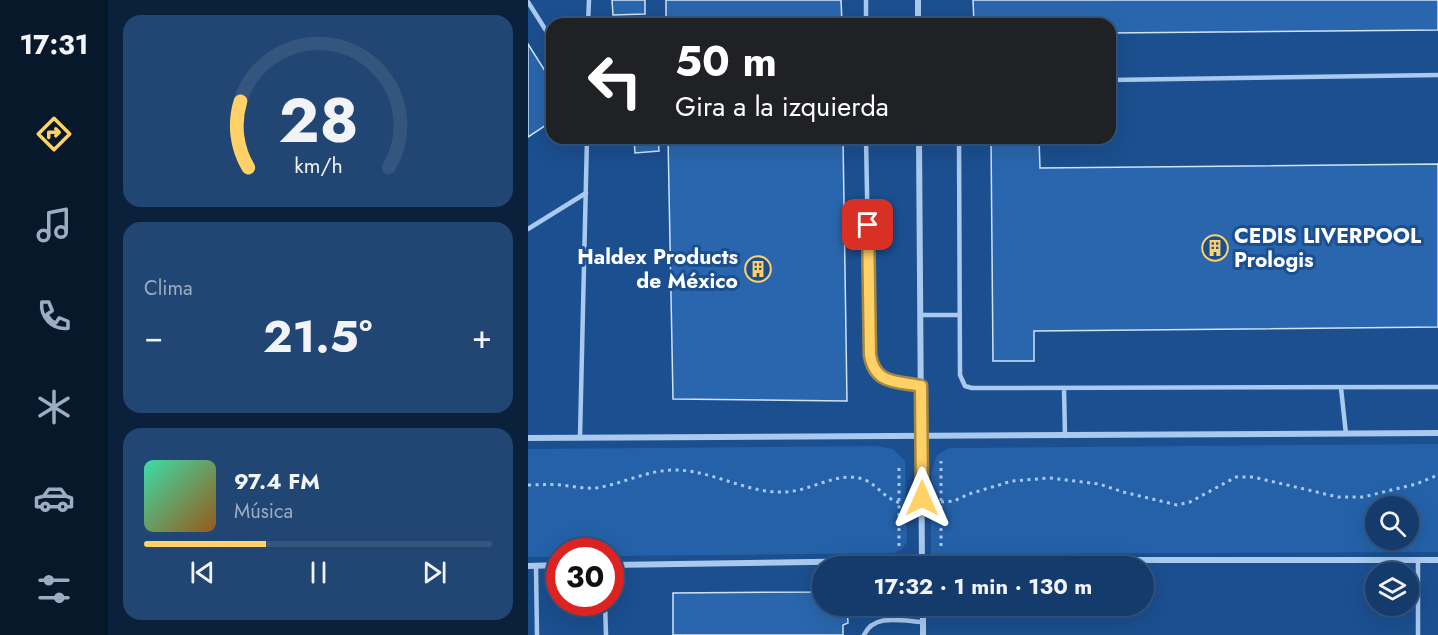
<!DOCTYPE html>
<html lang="es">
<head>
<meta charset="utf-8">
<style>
	:root { --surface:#143b6b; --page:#214673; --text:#f1f3f6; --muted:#9dadc1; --line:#33557e; --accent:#ffd166 }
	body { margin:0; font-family:Jost,sans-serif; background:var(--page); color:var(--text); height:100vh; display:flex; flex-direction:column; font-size:22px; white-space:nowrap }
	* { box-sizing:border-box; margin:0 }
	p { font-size:20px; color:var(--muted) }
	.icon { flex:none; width:33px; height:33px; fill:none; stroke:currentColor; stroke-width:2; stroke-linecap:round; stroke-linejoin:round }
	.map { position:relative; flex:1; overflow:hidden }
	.details { display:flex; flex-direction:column; gap:15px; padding:15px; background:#0b203b; width:420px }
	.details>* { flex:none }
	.banner { position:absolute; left:18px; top:18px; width:570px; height:126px; border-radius:18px; box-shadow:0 6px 24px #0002,0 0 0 2px var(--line); background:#202124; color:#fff; overflow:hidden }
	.tools { position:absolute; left:837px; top:496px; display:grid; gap:12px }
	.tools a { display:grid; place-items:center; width:54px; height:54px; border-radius:50%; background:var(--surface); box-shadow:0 6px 24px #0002,0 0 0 2px var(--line); font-size:30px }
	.speed { position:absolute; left:18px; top:538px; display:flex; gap:12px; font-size:30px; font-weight:700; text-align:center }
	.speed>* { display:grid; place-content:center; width:78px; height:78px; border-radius:50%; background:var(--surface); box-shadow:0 6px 24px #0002,0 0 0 2px var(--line); line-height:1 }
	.speed .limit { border:9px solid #d22; background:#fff; color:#111 }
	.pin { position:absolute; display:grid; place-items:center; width:51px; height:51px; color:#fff; margin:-26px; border-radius:12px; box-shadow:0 3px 9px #0006 }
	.me { position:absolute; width:66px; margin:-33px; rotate:0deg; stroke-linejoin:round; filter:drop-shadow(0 0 4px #0008) }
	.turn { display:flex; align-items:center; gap:21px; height:126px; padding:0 30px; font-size:27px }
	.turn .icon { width:78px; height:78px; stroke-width:2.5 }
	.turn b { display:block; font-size:42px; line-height:51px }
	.big { font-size:45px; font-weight:700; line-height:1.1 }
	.details .widget { flex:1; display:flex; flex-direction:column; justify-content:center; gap:9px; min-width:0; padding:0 21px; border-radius:18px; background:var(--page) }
	.details .dial { align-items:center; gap:0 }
	.dial svg { height:156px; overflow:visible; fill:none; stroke:var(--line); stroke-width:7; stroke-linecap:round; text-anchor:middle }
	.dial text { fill:var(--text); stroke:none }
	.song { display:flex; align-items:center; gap:18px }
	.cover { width:72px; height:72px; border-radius:9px; background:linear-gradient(135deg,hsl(160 70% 55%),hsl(30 70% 35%)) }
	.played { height:6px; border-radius:3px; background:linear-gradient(90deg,var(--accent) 35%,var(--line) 35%) }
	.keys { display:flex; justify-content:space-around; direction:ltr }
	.heat { display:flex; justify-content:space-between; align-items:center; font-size:33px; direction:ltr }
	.trip { position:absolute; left:284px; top:556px; width:342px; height:60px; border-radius:30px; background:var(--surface); box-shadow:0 6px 24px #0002,0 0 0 2px var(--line); font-weight:700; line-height:60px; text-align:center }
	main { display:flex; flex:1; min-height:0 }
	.menu { display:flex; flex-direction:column; width:108px; justify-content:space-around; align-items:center; background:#08182b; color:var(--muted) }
	.menu .icon { width:42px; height:42px }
	.menu .selected { color:var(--accent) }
	.menu b { font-size:27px; color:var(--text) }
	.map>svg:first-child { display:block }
	.green { fill:#2461a8; fill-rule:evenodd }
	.building { fill:#2a66ad; stroke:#cfe3fa; stroke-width:1.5 }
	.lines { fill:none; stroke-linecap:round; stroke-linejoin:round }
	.path { stroke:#a9c9ee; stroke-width:3; stroke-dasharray:3 4.5; stroke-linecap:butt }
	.service { stroke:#a9c9ee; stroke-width:4.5 }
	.minor { stroke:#a9c9ee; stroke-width:6 }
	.route-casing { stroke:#a68842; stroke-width:15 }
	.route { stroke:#ffd166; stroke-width:10 }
	.labels { text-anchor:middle; stroke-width:6; stroke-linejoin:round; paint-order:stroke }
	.poi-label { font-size:21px; font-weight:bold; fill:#fff; stroke:#1b4f8f; text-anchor:start }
</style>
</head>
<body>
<main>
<nav class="menu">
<b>17:31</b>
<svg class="icon selected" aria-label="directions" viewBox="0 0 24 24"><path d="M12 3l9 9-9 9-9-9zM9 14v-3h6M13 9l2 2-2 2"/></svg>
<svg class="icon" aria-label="music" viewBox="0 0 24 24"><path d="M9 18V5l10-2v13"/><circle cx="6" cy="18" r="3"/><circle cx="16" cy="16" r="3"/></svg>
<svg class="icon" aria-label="phone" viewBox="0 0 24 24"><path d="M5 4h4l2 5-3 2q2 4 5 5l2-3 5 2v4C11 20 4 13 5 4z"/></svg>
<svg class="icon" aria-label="climate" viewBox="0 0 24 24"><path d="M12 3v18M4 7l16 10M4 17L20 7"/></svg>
<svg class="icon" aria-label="car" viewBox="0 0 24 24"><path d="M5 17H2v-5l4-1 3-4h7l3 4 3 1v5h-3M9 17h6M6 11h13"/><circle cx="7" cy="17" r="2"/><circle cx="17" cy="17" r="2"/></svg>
<svg class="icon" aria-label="filters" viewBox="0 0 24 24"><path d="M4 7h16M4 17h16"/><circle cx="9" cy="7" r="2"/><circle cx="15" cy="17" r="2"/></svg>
</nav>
<section class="details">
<div class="widget dial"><svg viewBox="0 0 100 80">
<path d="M14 69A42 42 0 1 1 86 69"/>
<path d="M14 69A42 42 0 0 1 10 35" stroke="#ffd166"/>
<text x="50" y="56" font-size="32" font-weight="700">28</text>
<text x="50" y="72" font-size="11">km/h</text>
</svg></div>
<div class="widget"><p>Clima</p>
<div class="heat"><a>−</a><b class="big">21.5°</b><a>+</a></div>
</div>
<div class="widget">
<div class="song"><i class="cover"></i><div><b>97.4 FM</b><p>Música</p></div></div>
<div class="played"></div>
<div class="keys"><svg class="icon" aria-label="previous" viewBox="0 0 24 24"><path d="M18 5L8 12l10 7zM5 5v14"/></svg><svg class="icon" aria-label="pause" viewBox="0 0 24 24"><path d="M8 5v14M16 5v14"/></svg><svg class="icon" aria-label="next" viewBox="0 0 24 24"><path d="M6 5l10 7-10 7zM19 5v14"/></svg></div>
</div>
</section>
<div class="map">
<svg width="910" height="635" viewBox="0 0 910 635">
	<rect width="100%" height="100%" fill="#1b4f8f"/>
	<!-- green -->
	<path class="green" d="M910 444V552L403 554V473L409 455 421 448ZM848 507H880V540H848Z
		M348 446 365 449 377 461 379 542 374 549 366 553 83 556 82 552H32L31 557H0V449Z"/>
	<!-- building -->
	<path class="building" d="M84 0H117V14L85 15Z
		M138 0H313L314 24H138Z
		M445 0H910V30L582 33V24H446Z
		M0 44 24 82V121L0 137Z
		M106 138H130L131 151 107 153Z
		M140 138H315L319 401 145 399Z
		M463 138H511L512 168 910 164V327L506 331V361H465Z
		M285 589H294V606H319L320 623 315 625V635H145V593L283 592Z"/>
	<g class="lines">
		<!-- path -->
		<path class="path" d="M0 485C11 485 21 484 32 485 44 486 57 489 68 488 94 484 117 471 144 470 182 469 217 493 255 492 281 492 305 473 331 478 349 482 355 499 373 503
			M413 502 426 501 441 494 484 481 522 478 571 484 595 492 649 505 662 502 708 477H725L810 497H835L888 484 910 475
			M371 546V465
			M413 546V461"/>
		<!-- service -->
		<path class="service" d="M338 0V24
			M0 2 24 40
			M60 24 61 0
			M582 80 910 75
			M338 138 342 355C347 385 367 381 393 386
			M431 138 432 375 437 386 444 388 910 387
			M0 229 58 193
			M393 315H431
			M536 388 537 436
			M813 388 818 434
			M52 437 59 138
			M890 561V635
			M8 566 9 635
			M77 603 78 635
			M336 635C346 613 374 621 395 622"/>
		<!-- minor -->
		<path class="minor" d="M390 0V24
			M391 138 394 567
			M0 438 910 433
			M82 565 414 560H910
			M0 566 32 565
			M395 606V635"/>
	</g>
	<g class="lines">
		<!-- route casing -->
		<g class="route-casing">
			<path id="route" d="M340 225 342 355C347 384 367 381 393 386L394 498"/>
		</g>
		<!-- route -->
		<use href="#route" class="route"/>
	</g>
	<!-- icons -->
	<defs>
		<g id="building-ring" transform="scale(1.35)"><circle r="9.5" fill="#1b4f8f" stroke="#ffd166" stroke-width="1.5"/><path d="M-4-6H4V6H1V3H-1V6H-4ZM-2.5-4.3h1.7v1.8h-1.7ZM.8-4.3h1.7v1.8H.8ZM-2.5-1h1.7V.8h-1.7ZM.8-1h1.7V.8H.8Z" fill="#ffd166"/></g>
	</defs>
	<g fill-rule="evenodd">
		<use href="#building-ring" x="687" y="248"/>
		<use href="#building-ring" x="230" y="269"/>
	</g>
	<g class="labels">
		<!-- poi labels -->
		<g class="poi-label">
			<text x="706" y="243">CEDIS LIVERPOOL<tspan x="706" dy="24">Prologis</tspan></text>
			<text x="210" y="264" text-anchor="end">Haldex Products<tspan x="210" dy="24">de México</tspan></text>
		</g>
	</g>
</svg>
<div class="tools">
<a><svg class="icon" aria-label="search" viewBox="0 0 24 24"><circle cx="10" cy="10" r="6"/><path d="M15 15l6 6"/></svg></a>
<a><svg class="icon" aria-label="layers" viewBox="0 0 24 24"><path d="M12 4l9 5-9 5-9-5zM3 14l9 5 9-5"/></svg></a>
</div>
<div class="speed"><div class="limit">30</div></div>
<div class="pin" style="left:340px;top:225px;background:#d93025"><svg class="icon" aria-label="arrive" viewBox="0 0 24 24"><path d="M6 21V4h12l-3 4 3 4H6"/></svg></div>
<svg class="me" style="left:394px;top:498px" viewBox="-20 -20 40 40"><path d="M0-17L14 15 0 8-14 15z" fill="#ffd166" stroke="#fff" stroke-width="4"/></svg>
<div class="trip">17:32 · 1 min · 130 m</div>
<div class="banner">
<div class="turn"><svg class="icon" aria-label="left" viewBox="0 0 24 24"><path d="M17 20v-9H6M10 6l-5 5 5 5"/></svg><div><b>50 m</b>Gira a la izquierda</div></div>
</div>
</div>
</main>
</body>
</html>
